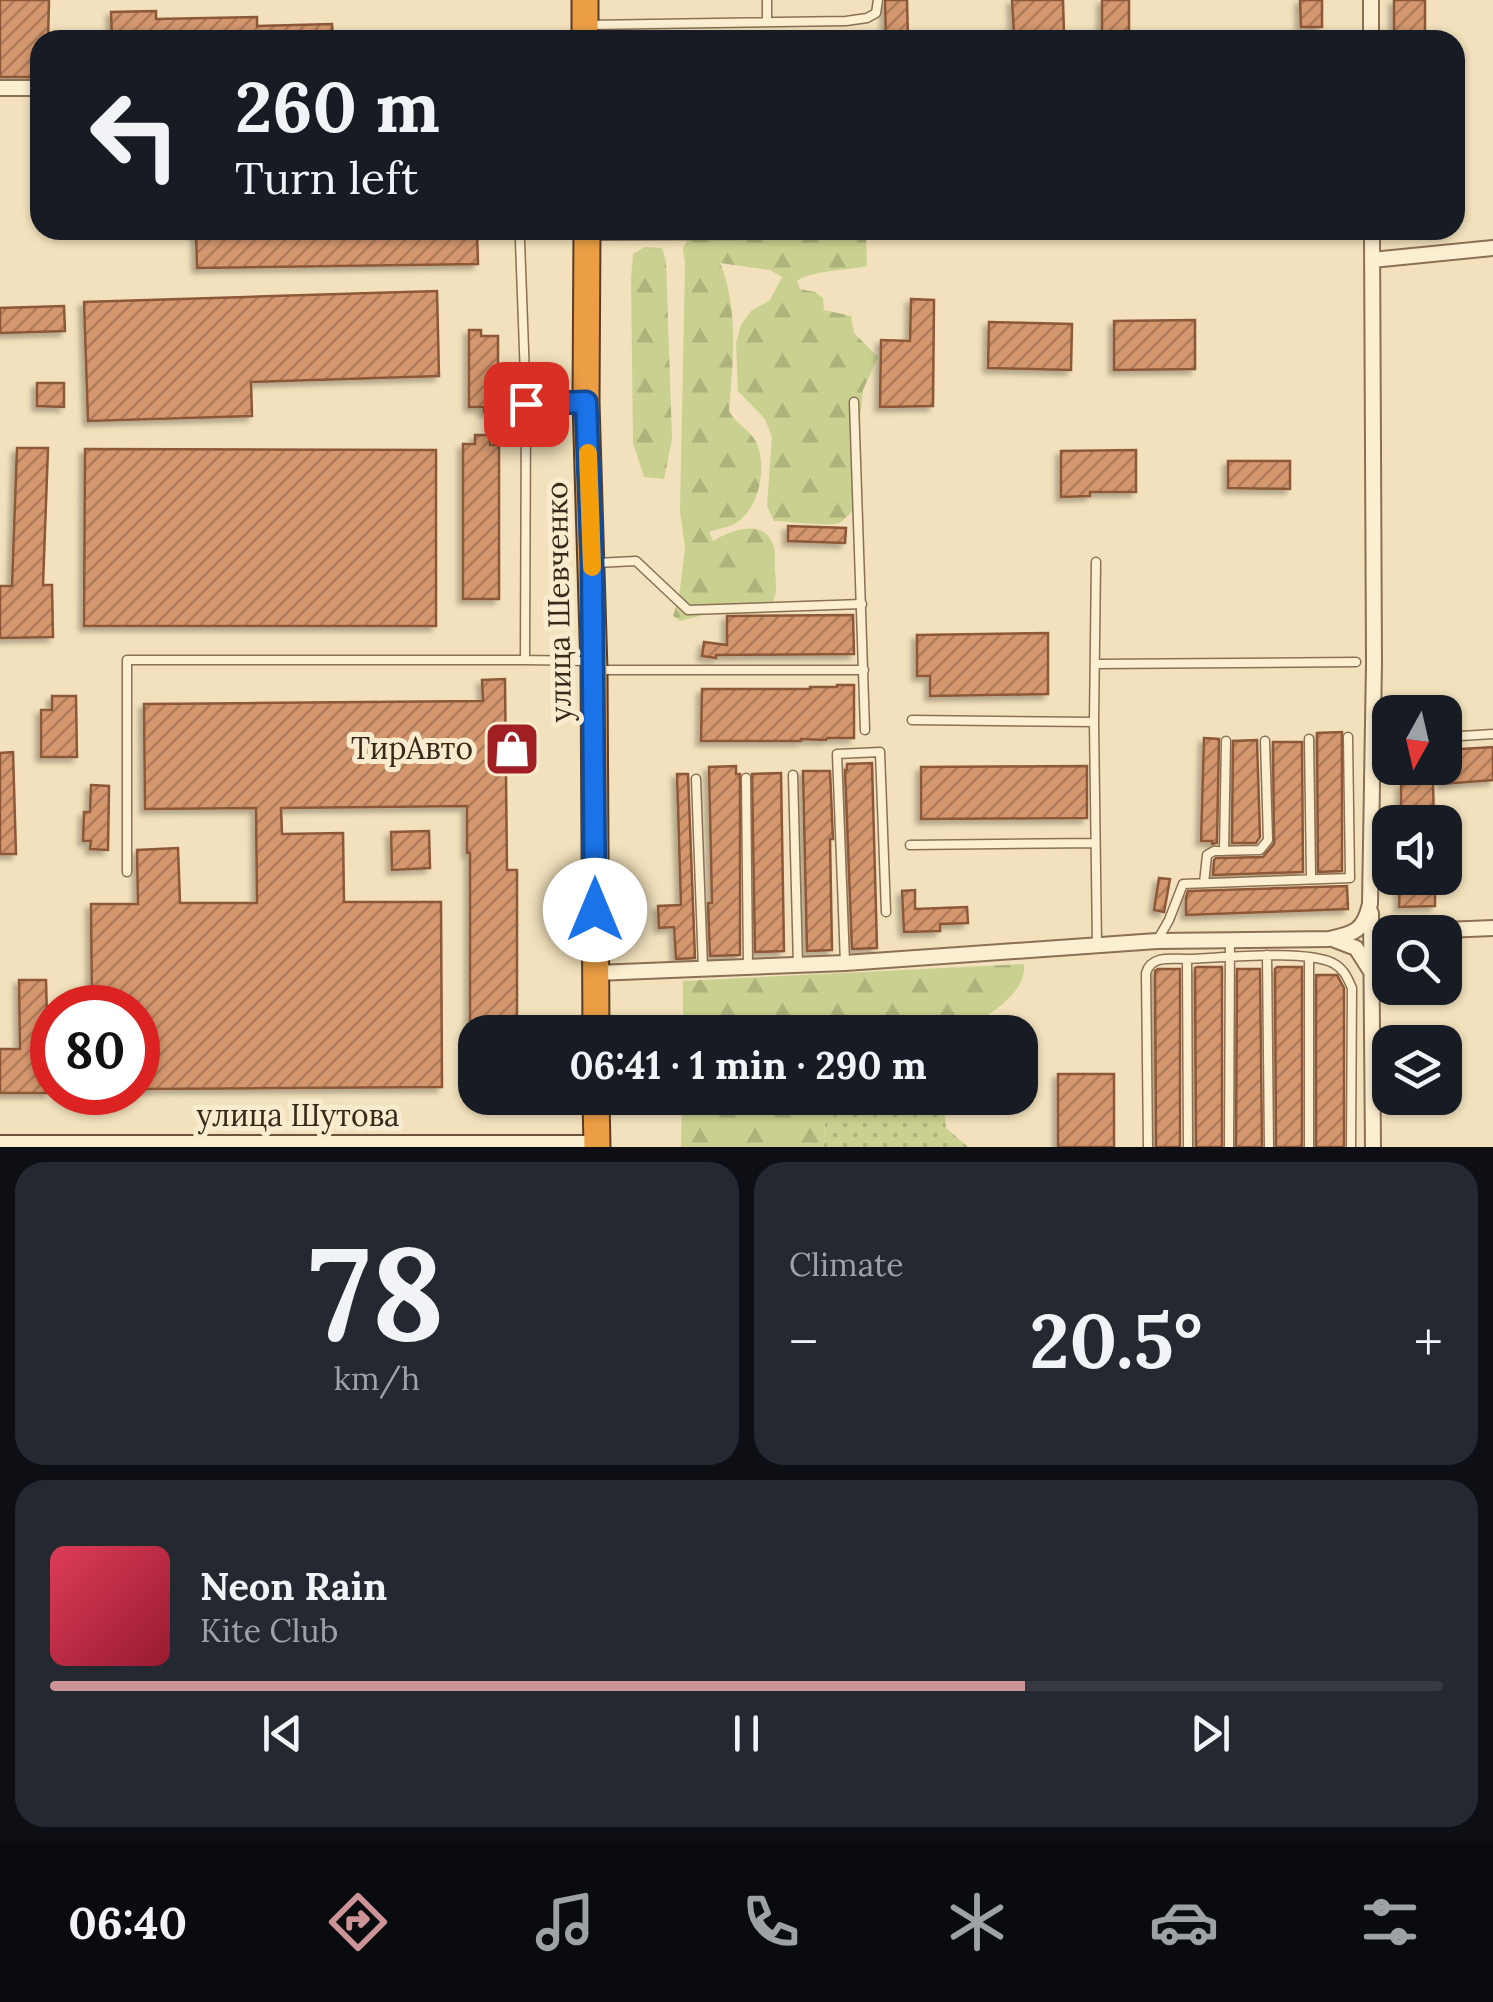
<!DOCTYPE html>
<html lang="en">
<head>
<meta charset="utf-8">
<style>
	:root { --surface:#171b24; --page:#242831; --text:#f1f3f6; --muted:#9ea1a6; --line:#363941; --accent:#cd9497 }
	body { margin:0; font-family:Lora,serif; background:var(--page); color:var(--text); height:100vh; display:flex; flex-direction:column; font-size:38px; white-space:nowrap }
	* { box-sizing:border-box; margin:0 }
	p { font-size:32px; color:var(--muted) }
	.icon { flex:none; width:55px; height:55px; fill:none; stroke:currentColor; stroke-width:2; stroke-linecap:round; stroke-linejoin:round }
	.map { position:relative; height:1147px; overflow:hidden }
	.sheet { display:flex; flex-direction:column; gap:15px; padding:15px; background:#0d0f14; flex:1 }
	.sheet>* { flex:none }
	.hud { position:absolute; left:30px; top:30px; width:1435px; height:210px; border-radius:30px; box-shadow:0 2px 8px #0004; background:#171b24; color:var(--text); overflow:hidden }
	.needle { width:65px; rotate:188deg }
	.buttons { position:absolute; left:1372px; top:695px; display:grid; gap:20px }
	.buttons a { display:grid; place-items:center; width:90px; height:90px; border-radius:20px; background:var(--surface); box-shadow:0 2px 8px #0004; font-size:50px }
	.speed { position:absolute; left:30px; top:985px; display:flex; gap:20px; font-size:50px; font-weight:700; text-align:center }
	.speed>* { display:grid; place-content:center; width:130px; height:130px; border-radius:50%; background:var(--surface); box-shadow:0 2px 8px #0004; line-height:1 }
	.speed .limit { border:15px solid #d22; background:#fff; color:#111 }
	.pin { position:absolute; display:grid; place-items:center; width:85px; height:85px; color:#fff; margin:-42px; border-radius:20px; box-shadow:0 5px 15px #0006 }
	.me { position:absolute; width:110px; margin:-55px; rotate:0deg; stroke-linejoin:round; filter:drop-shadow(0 0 8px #0008) }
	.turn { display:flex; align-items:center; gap:35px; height:210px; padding:0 40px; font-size:45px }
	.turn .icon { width:130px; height:130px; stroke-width:2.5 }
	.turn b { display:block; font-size:70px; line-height:85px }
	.big { font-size:75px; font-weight:700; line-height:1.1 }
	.sheet .card { flex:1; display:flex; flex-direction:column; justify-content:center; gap:15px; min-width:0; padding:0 35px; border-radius:30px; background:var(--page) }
	.sheet .dial { align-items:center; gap:0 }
	.dial b { font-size:130px; line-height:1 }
	.song { display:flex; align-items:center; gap:30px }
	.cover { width:120px; height:120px; border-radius:15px; background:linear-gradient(135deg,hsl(350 70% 55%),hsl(350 70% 35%)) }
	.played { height:10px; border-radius:5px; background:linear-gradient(90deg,var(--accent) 70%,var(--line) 70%) }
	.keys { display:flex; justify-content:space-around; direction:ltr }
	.heat { display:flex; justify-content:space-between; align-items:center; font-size:55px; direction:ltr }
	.sheet .tiles { flex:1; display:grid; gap:15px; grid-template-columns:1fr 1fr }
	.card:last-child { grid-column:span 2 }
	.trip { position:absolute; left:458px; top:1015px; width:580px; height:100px; border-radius:30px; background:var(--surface); box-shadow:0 2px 8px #0004; font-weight:700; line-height:100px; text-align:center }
	.menu { display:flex; height:160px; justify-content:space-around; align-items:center; background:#090b0e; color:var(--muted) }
	.menu .icon { width:70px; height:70px }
	.menu .current { color:var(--accent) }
	.menu b { font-size:45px; color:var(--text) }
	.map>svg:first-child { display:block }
	.grass { fill:url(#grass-dots) }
	.forest { fill:url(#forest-firs) }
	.building { fill:url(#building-hatch); stroke:#8d5838; stroke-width:2.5; filter:url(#shadow) }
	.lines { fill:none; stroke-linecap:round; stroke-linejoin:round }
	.lane-casing { stroke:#8b7054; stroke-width:11 }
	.street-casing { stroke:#8b7054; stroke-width:18 }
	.secondary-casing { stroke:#6d5138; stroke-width:24 }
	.highway-casing { stroke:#583e29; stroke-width:29 }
	.lane { stroke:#fceed0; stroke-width:8 }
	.street { stroke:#fceed0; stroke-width:14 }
	.secondary { stroke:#fceed0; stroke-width:20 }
	.highway { stroke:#eb9e44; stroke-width:25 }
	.route-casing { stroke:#114b97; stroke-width:25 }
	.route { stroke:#1a73e8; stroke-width:18 }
	.slow { stroke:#f59e0b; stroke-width:18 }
	.labels { text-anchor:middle; stroke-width:10; stroke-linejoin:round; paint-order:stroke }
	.street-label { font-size:30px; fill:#39291a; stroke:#f9ebcd }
	.poi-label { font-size:30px; fill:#39291a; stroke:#f9ebcd; text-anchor:end }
</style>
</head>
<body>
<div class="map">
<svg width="1493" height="1147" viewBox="0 0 1493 1147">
	<defs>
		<pattern id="grass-dots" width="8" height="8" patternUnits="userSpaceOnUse" patternTransform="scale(2.5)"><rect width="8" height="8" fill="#cad190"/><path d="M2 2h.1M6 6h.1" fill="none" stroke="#aeb37c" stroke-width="1.8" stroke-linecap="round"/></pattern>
		<pattern id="forest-firs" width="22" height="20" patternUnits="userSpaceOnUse" patternTransform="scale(2.5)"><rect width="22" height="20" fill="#cad190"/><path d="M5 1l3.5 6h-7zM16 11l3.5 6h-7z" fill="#aeb37c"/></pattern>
		<pattern id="building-hatch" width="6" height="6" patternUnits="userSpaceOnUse" patternTransform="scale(2.5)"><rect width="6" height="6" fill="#d4976e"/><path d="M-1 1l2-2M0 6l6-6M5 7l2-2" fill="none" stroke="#ad7b5a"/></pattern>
		<filter id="shadow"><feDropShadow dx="-4.5" dy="4.5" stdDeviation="2.5" flood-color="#0004"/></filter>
	</defs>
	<rect width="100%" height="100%" fill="#f2e1bc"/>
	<!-- grass -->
	<path class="grass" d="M826 1098H943L946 1128 968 1147H824Z"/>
	<!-- forest -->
	<path class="forest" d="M850 234 866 238 867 266C845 271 812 270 797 281L800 289 815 292 823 298 824 310 851 316 854 333 878 357 863 390 861 411 851 447 856 475 853 511C852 511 842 522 841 522 831 528 789 521 774 521L767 506 772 437 765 419 738 391 736 343 741 325 751 311 770 300 782 277 770 270 720 263C739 308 733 363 729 411 736 424 749 429 755 440 769 465 759 513 732 525 725 528 716 529 709 532L713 541C731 530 765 517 774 547 776 554 774 564 775 571 777 589 778 603 761 613L707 614 680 621 673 616 679 597 685 548 680 511 685 264 683 249 688 239 696 236Z
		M645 247 662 248 666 261 672 439 664 479 644 477 633 443 631 279 633 254Z
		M1024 964C1027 996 984 1016 963 1032H683V981Z
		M682 1098H826L824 1147H681Z"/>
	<!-- building -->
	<path class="building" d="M0 0H49L48 40H40V77H0Z
		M885 0H907L908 40H886Z
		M1012 0H1063L1064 34H1014Z
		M1102 0H1129V40H1102Z
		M1300 0H1322V27H1301Z
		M1394 0H1425V40H1394Z
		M156 11V19L257 17V26L332 24 333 40H112L111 12Z
		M196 230H477L478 264 197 268Z
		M437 291 439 376 251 382 252 416 88 421 84 302Z
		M911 299 934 300 933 406 880 407 881 340 910 341Z
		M64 306 65 331 0 333V308Z
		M1195 320V369L1114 370V321Z
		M989 322 1072 324 1071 370 988 368Z
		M469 330H481V336H498V412H484V407H469Z
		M37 383H64V407L37 406Z
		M475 435H490V445H499V599H463V444H475Z
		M17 448H48L43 585H52L53 637 0 638V586H12Z
		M85 449 436 450V626H84Z
		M1136 450V492H1090V496L1061 497V451Z
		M1228 461H1290V489L1228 488Z
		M788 526 846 528 845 543 788 541Z
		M853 615 854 654 716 655V658L702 656 704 642 727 645V616Z
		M1048 633V694L930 696V676H917V635Z
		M505 679 507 870H517V1032H470V853H467V806L281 808 282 834 343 833 344 902H441L442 1087 138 1089V1008H92L91 904H138L137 850 178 848 180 903H257L256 808 145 809 144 704 483 701 482 680Z
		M837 685H854V738H827L826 740 801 739V741H701L702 689H810V687H837Z
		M52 696H76L77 757H41V710H52Z
		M1342 732V871L1318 872 1317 733Z
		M1204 738 1219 739 1217 843 1212 844V841H1201Z
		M1257 740 1260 837 1256 843H1232L1233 741Z
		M1273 742H1302L1303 872 1213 875 1214 860 1216 858 1263 857 1274 844Z
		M1493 747V780L1442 784 1440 768H1445V750Z
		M13 752 16 854H0V753Z
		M872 763 877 948 852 949 845 770H847V764Z
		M736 766V774H740V955L710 956 708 903H712L709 767Z
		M1087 766V818L921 819V767Z
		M803 771H830L833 839H830L832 950 807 951Z
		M781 773 784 951 755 952 752 774Z
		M677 774H688L695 958 676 959 674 927 659 928 658 906 681 905Z
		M1433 783 1434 822H1401V784Z
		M91 785 109 786 108 850 90 849 91 841H83L84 812H90Z
		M429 831 430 868 392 870 391 832Z
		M1159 878 1170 879 1164 912 1154 910Z
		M1400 878H1435V906L1399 907Z
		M1347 886 1348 909 1186 915V898L1188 891Z
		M915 890V909L967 907 968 923 940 924V931L904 932 902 891Z
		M1197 967H1222V1147H1196L1195 968Z
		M1277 967H1302V1147H1276L1275 969Z
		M1158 969H1180V1147H1156L1155 971Z
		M1237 969H1260L1262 1147H1236Z
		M1316 975H1337L1344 988V1147H1316Z
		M19 980H46L49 1093H0V1049H20Z
		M1058 1074H1114V1147H1058Z"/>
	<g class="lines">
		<!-- lane casing -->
		<g class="lane-casing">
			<path id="lane" d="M767 0V22
				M589 25 846 21 867 18 876 13 878 0
				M902 230H1071
				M520 241 526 404 525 660 589 661
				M854 402 865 730
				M526 404 582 402
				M1096 562 1094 722 1097 945
				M596 563 636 561 688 610 862 604
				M1095 664 1356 662
				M598 670H864
				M912 720 1094 722
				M1445 737 1493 734
				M1309 739 1311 877
				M1373 741 1390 740
				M793 775 798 965
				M746 778 748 967
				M696 779 703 969
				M910 845 1095 843
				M1224 851 1226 741
				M127 872V660H525
				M1204 883 1207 855 1214 851 1260 850 1268 840 1265 741
				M1157 941 1169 920 1183 884 1350 878 1348 737
				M1267 955 1269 1147
				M1309 958V1147
				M845 963 837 754 880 752 886 912
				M1148 1147 1146 973C1151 955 1172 959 1187 959
				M1188 1147 1187 959C1222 958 1304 949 1333 963 1344 969 1347 977 1352 988L1351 1147
				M1229 1147 1230 939"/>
		</g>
		<!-- street casing -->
		<g class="street-casing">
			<path id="street" d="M1371 0V40
				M0 88H40
				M587 232 902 230
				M1372 260 1493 248
				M1371 913 1373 1147
				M1371 933 1493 928
				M1335 940 1356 948 1370 970
				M596 973 845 963 1157 941 1329 939C1355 934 1364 930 1370 904L1374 663 1372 230"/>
		</g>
		<!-- secondary casing -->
		<g class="secondary-casing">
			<path id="secondary" d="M0 1146H597"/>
		</g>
		<!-- highway casing -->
		<g class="highway-casing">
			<path id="highway" d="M585 0V40
				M587 230 586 402 594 670 596 1032
				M596 1098 597 1147"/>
		</g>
		<!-- lane -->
		<use href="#lane" class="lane"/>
		<!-- street -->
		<use href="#street" class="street"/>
		<!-- secondary -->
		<use href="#secondary" class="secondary"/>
		<!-- highway -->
		<use href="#highway" class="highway"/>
	</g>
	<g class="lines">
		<!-- route casing -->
		<g class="route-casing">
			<path id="route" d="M526 404 586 402 592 564 595 910"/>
		</g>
		<!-- route -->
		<use href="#route" class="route"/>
		<!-- slow -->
		<path class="slow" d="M588 453 592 567"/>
	</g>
	<!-- icons -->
	<defs>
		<g id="shop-square" transform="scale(2.875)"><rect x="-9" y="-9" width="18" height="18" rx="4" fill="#a01f22" stroke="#f9ebcd"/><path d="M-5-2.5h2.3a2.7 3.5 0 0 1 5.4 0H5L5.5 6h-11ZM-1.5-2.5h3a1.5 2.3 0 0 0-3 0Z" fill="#fff"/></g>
	</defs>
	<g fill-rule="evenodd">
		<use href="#shop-square" x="512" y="749"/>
	</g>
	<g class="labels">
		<!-- street labels -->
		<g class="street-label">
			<text transform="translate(559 602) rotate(-91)" y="10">улица Шевченко</text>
			<text x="298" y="1126">улица Шутова</text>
		</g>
		<!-- poi labels -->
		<g class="poi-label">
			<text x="473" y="759">ТирАвто</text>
		</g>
	</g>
</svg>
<div class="buttons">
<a><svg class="needle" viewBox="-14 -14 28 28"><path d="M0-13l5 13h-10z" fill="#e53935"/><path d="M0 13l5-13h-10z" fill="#9ea1a6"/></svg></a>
<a><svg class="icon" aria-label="sound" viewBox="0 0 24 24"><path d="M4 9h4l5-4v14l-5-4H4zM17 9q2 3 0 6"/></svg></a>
<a><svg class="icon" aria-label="search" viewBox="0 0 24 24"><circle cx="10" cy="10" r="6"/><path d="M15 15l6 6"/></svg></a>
<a><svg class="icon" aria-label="layers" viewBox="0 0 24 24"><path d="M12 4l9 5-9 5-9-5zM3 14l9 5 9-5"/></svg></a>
</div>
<div class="speed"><div class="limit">80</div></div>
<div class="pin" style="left:526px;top:404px;background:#d93025"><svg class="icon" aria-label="arrive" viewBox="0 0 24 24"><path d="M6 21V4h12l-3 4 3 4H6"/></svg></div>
<svg class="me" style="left:595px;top:910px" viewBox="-20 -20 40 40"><circle r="19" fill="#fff"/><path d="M0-13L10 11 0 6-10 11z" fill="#1a73e8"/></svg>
<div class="trip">06:41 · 1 min · 290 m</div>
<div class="hud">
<div class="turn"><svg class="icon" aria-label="left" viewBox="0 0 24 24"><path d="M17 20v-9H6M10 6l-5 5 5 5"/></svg><div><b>260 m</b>Turn left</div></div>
</div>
</div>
<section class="sheet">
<div class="tiles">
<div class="card dial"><b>78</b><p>km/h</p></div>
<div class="card"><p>Climate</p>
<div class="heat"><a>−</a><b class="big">20.5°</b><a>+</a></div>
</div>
<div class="card">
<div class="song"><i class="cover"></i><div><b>Neon Rain</b><p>Kite Club</p></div></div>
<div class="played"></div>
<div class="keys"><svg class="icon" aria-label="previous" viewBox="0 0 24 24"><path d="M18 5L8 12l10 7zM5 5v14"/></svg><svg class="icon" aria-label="pause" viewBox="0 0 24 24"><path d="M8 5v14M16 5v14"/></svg><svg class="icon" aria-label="next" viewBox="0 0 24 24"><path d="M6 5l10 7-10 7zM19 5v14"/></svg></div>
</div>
</div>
</section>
<nav class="menu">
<b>06:40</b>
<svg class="icon current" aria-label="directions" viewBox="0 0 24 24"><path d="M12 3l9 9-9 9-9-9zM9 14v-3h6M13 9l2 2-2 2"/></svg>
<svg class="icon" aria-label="music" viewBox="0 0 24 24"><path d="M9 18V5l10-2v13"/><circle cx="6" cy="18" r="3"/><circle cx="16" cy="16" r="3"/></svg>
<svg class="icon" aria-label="phone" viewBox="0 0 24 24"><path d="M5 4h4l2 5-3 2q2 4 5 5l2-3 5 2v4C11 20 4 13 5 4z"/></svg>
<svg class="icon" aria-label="climate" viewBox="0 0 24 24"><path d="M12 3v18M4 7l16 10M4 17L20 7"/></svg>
<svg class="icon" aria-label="car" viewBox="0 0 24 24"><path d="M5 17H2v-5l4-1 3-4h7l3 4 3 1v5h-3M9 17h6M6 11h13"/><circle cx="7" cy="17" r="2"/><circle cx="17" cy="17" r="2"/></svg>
<svg class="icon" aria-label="filters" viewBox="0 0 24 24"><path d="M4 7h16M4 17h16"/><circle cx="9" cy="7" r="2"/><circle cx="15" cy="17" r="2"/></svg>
</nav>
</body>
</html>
